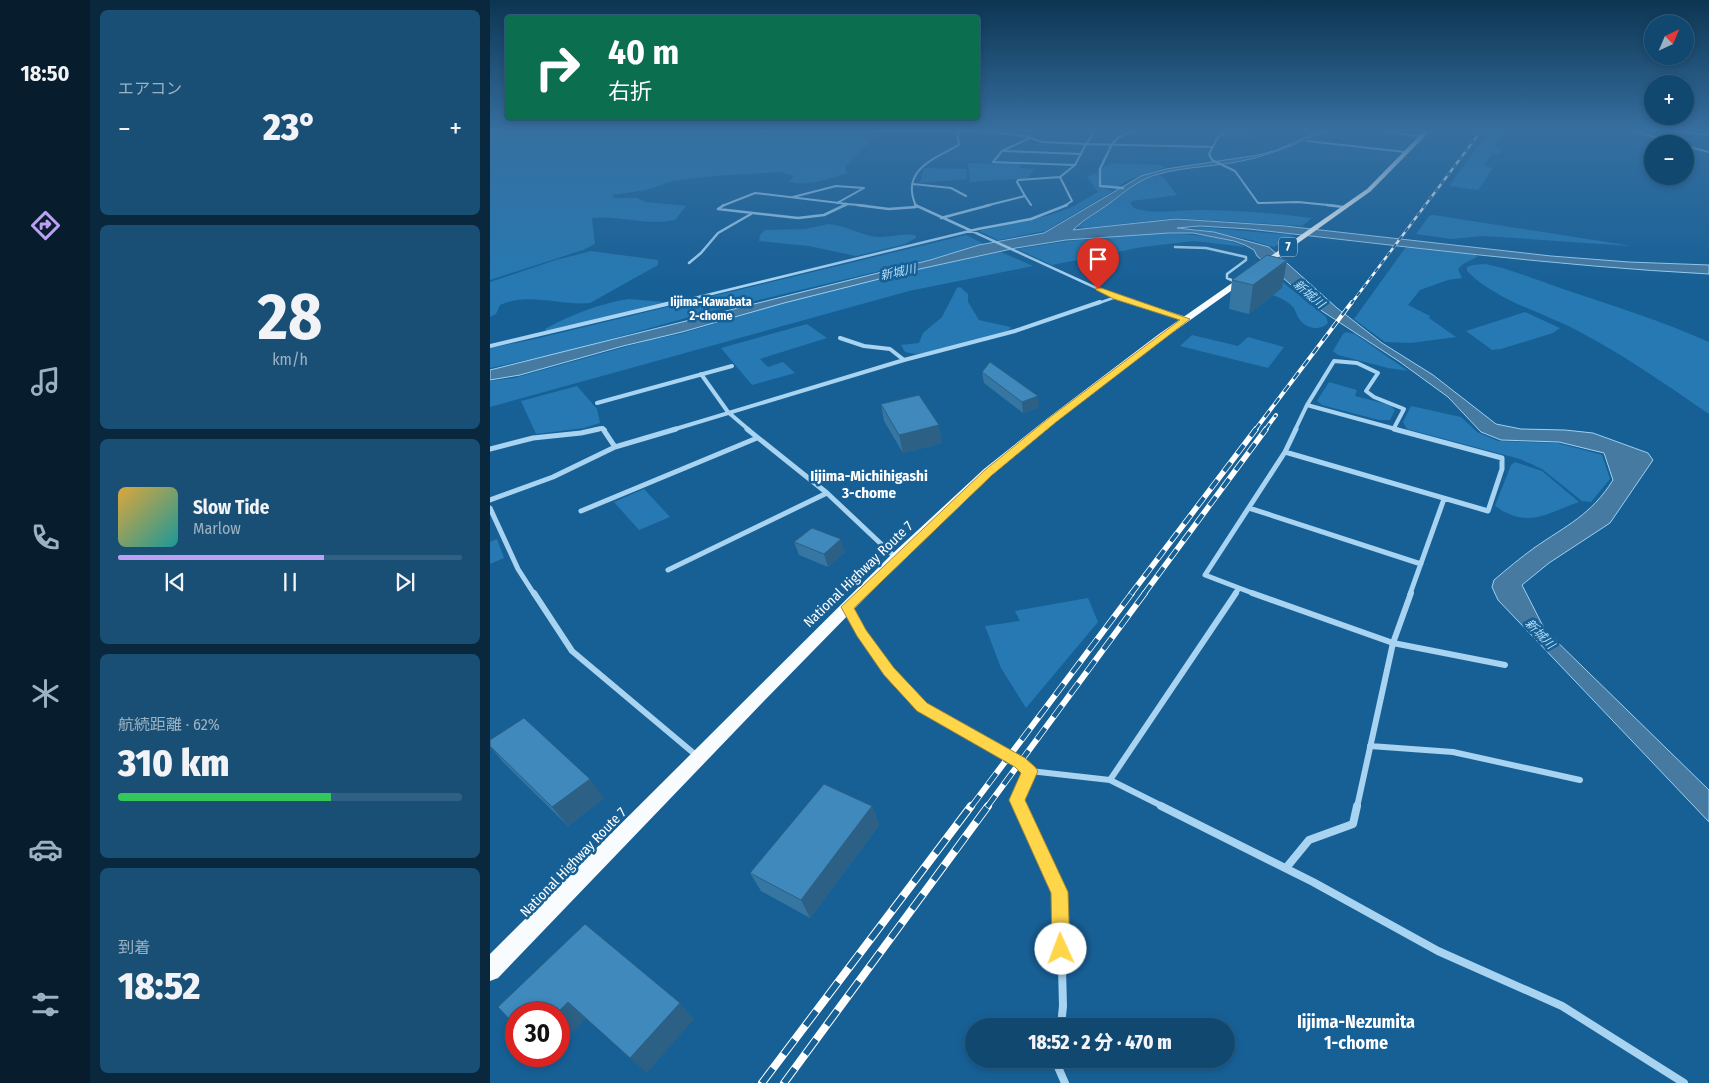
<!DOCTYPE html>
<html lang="ja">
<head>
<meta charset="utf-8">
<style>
	:root { --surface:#114870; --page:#1a4f75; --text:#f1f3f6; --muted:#9cb2c3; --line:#306083; --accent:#bca0f2 }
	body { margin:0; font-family:"Fira Sans Condensed","Noto Sans JP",sans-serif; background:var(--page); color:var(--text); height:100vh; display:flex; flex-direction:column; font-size:19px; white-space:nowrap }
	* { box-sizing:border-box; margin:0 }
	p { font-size:16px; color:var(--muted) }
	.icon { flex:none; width:28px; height:28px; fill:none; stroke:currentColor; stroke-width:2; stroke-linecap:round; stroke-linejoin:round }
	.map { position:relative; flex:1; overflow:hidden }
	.drawer { display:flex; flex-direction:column; gap:10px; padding:10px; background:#09283e; width:400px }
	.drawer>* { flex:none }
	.banner { position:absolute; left:15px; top:15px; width:475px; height:105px; border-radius:5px; box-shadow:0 2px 8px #0003,0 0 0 1px var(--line); background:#0b6e4f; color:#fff; overflow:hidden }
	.needle { width:32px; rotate:44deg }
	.tools { position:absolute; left:1154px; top:15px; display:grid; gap:10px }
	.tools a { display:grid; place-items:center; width:50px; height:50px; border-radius:50%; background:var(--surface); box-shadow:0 2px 8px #0003,0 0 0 1px var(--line); font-size:25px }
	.speed { position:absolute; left:15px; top:1002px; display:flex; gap:10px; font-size:25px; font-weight:700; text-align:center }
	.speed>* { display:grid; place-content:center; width:65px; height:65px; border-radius:50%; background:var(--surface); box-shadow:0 2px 8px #0003,0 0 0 1px var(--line); line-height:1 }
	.speed .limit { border:8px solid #d22; background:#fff; color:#111 }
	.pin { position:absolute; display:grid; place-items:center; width:42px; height:42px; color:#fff; margin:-51px -21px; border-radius:50% 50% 50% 0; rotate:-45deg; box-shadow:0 0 5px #0007 }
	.pin .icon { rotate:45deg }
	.me { position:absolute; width:55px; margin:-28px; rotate:358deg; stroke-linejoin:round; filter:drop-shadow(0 0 4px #0008) }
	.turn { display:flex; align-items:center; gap:18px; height:105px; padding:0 20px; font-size:22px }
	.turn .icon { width:65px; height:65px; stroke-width:2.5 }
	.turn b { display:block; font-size:35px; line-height:42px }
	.big { font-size:38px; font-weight:800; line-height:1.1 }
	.drawer .tile { flex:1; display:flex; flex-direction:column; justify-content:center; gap:8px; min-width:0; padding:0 18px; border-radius:8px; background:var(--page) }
	.drawer .dial { align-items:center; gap:0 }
	.dial b { font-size:65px; line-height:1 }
	.song { display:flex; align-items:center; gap:15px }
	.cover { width:60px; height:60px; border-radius:8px; background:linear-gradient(135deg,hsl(40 70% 55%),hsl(180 70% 35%)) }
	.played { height:5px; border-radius:2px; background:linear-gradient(90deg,var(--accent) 60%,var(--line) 60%) }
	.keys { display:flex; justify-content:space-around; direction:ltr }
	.heat { display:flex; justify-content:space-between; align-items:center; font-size:28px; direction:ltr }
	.charge { height:8px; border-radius:4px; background:linear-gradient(90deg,#34c759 62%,var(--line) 0) }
	.trip { position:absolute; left:475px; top:1018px; width:270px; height:50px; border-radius:25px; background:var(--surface); box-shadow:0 2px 8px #0003,0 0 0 1px var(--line); font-weight:800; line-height:50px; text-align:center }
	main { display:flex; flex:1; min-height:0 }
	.dock { display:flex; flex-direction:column; width:90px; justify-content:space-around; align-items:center; background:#071d2d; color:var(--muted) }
	.dock .icon { width:35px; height:35px }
	.dock .active { color:var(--accent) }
	.dock b { font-size:22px; color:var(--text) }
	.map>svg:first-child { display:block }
	.green { fill:#2679b2 }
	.water { fill:#477aa0; stroke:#9bd0f4 }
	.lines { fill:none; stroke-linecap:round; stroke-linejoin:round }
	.stream { stroke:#9bd0f4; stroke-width:2.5 }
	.minor-far5 { stroke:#a8d3f1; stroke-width:2 }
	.minor-far4 { stroke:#a8d3f1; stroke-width:2.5 }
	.minor-far3 { stroke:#a8d3f1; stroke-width:4 }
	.minor-far2 { stroke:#a8d3f1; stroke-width:5 }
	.minor-far1 { stroke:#a8d3f1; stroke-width:6 }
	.minor { stroke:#a8d3f1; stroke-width:8 }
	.trunk { fill:#f8fcff; fill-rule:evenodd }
	.rail-far4-casing { stroke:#fff; stroke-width:2.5 }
	.rail-far3-casing { stroke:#fff; stroke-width:4 }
	.rail-far2-casing { stroke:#fff; stroke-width:5.5 }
	.rail-far1-casing { stroke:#fff; stroke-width:6 }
	.rail-casing { stroke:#fff; stroke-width:8 }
	.rail-far4 { stroke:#176096; stroke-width:2; stroke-dasharray:5; stroke-linecap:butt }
	.rail-far3 { stroke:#176096; stroke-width:2.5; stroke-dasharray:8; stroke-linecap:butt }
	.rail-far2 { stroke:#176096; stroke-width:4; stroke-dasharray:11; stroke-linecap:butt }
	.rail-far1 { stroke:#176096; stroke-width:4.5; stroke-dasharray:14; stroke-linecap:butt }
	.rail { stroke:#176096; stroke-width:6; stroke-dasharray:18; stroke-linecap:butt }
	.wall { fill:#3676a3 }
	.shaded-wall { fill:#2c6084 }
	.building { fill:#3f89bd; stroke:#2c6084 }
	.route { fill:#ffd54a; stroke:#a68a30 }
	.labels { text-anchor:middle; stroke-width:5; stroke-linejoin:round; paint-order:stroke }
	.shield { fill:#176096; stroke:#b9cfe0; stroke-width:1 }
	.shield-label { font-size:12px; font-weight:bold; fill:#fff }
	.far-water-label { font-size:12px; font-style:italic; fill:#b4ddf8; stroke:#176096 }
	.far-neighbourhood-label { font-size:12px; font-weight:bold; fill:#fff; stroke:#176096 }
	.street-label { font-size:14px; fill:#fff; stroke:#176096 }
	.neighbourhood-label { font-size:15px; font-weight:bold; fill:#fff; stroke:#176096 }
	.near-neighbourhood-label { font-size:18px; font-weight:bold; fill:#fff; stroke:#176096 }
</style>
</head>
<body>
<main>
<nav class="dock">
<b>18:50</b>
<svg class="icon active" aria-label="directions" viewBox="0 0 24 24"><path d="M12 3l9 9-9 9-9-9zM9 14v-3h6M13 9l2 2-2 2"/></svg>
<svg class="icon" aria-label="music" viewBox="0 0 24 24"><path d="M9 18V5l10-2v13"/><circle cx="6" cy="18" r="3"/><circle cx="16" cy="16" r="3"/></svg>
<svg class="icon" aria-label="phone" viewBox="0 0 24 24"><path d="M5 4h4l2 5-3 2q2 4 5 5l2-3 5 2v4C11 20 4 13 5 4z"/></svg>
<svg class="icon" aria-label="climate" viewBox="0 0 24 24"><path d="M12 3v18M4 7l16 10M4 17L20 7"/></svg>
<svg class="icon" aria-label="car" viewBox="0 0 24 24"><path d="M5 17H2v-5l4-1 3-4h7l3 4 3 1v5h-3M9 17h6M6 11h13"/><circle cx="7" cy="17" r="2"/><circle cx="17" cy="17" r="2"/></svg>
<svg class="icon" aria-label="filters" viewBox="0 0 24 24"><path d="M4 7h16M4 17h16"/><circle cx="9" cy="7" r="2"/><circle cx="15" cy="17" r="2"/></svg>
</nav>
<section class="drawer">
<div class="tile"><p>エアコン</p>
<div class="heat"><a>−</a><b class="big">23°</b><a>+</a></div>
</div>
<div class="tile dial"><b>28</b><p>km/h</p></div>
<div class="tile">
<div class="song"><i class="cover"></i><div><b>Slow Tide</b><p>Marlow</p></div></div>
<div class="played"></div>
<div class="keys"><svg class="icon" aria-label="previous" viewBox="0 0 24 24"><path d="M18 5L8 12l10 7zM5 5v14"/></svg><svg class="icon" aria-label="pause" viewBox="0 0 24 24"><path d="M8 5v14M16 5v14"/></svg><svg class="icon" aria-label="next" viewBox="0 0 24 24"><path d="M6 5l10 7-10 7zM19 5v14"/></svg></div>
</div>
<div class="tile"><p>航続距離 · 62%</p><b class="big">310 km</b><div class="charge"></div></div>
<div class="tile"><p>到着</p><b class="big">18:52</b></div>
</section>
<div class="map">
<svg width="1219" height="1083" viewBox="0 0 1219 1083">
	<rect width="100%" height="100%" fill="#176096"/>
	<!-- green -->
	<path class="green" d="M0 131H390L355 167 357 173C339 179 319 186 299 182L304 176 291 172 224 176 182 181 157 190 122 195 124 198H147L156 202 196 206 185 220C157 226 130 215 102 218L105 244 93 250 0 280Z
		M999 131H1014L1004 147 1014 148 1010 154H1001L994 166 1003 168 988 190 959 186Z
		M478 163 532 164 529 168 544 169 538 178 480 182Z
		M621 163 671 165 674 168 640 179 627 187 612 186 611 169Z
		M434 168 476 169 477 179 430 183Z
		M605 173 608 174V187L623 191 555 231 508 240 489 231 560 215 582 207 608 192 597 177Z
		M668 175 672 176 687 195 643 201 640 203 644 208C665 215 687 210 709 210 748 210 785 213 822 218L812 226 686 218 597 228 587 227 649 182Z
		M944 215 1136 245 1141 246 994 236 961 239 926 234 939 216Z
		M338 224C355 225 370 235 387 237 398 238 418 232 426 236V238L415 244 366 256 319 246 269 241 270 235 275 230 315 229Z
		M708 227 803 235 784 247 757 239 703 228Z
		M666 233C691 234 734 235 755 247L704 241 652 247 562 265 527 249 579 241Z
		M476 235 494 244 440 259 214 313 78 351 0 368V348L45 339Z
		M916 247 986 255 987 257 973 264 968 269 972 278 958 280 930 290 918 305 940 316 939 318 966 337 921 343 895 342 864 319Z
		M101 251 168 260V265L100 303C71 306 38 292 10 305L6 314 0 317V282L66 260Z
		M511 252 543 266 419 291 0 407V381L24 378 160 340 190 334 294 303 430 269Z
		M996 264C1024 270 1049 281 1076 290 1124 306 1172 321 1219 342V414C1177 385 1135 356 1090 332 1053 312 1008 302 977 271V267L982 265Z
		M785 276 836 317 838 323C830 331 817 329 810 320 806 316 806 309 802 306 795 299 785 296 776 293Z
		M470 287 478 294V302L489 320 520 327 521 328 517 331 434 353 425 354 415 352 411 345 429 343 433 333 452 317 467 288Z
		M139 299 174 302 56 332 55 329C80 315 111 303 139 299Z
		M1035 312 1070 328 1063 333 1011 349 1002 350 976 331Z
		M317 324 337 338 270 359 278 367 293 362 305 373 262 385 231 348Z
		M856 332 865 334 918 371 898 368 848 355 843 351 853 334Z
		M702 335 748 346 758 337 794 347 778 368 690 346Z
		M839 382 867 390 865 396 900 405 905 410 900 420H889L832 405 827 401Z
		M87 386 107 409 110 423 94 428 46 434 31 401Z
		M921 406 971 417 987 432 1008 441 1067 443 1109 454 1112 455 1120 479 1101 502 1092 501 1052 469 1030 459 917 429 913 422Z
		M1025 462 1052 471 1089 502C1055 514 1038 529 1005 506L1021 465Z
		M154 489 180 517 149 530 124 502Z
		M7 539 14 558 0 564V542Z
		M598 598 608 622 536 708 511 668 495 626 530 621 525 611Z"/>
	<!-- water -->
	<path class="water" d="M829 131H835C809 142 784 154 756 160 728 167 697 166 669 174 649 179 636 191 620 203 608 212 594 219 583 230L686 219 795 226 1061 256 1139 262 1219 265V274C1065 266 912 246 759 229L710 226 687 228 724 232 779 247 847 308 892 343 943 375 1006 424 1031 429 1075 430 1103 433 1158 453 1163 460 1120 523 1059 563 1032 585 1055 630 1219 790V822L1008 600 1002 587 1004 580C1017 569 1030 558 1044 548 1077 525 1101 515 1123 480L1114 453 1069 442 1011 440 991 432 958 397 910 362 832 311 767 256 764 250 755 245 744 241 703 233H679L576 240 526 248 425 270 294 303 192 332 133 346 30 375 0 380V370L440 260 489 245 554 233 651 176 676 169 768 155 787 150Z"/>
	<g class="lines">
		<!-- stream -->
		<path class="stream" d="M623 143 629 137 643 131
			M621 146 610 169V186L633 188"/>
		<!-- minor-far5 -->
		<path class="minor-far5" d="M490 131 535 136 552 142 596 144 585 165 570 177 582 201 574 206
			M738 131 728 137 719 154 722 160 745 171 768 203 808 202 848 206
			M896 131 932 137
			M1144 131 1188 144
			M1184 131 1219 135
			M540 138 512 151 503 162 584 165
			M817 141 915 152
			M596 144 723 147
			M596 144 603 134
			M1195 146 1219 152
			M514 151 591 154
			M423 184 461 188 476 196
			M535 196 541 205
			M303 197 346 186 374 188 347 203
			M358 204 378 206
			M232 206 265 193 358 204
			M353 206 358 204
			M426 206C410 171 443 159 467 146L469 144 467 133 470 131
			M495 206 535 196 527 182 528 180 570 177"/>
		<!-- minor-far4 -->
		<path class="minor-far4" d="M234 205 228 209 308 218 334 215 355 205
			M367 205 399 209 426 207
			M425 205 626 297 647 304
			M837 205 853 207
			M451 218 500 205
			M685 247 716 248 756 257V260L737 274V278L748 283
			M199 263 211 253 228 233 261 214
			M180 304 488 229 541 219 577 205
			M606 304 626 297"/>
		<!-- minor-far3 -->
		<path class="minor-far3" d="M643 302 696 319
			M350 338 374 346 400 349 414 360
			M0 346 185 302
			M211 374 238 412 259 430
			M107 403 242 366
			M817 405 909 430
			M104 430 112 428 115 430
			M182 430 414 360 525 331 610 302
			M805 430 817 405 844 361 867 363 888 373 876 391 884 397 914 409 904 428"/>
		<!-- minor-far2 -->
		<path class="minor-far2" d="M113 429 125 447
			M257 429 337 493 406 558
			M0 449 43 438 91 433 109 429
			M795 452 998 511 1012 469V458L904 429
			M0 500 63 477 125 447 186 429
			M0 508 28 569 44 594
			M759 508 931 564
			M91 511 267 438
			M178 570 337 493
			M749 588 715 575 795 452 806 429
			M745 594 749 588 765 594
			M920 594 954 499"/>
		<!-- minor-far1 -->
		<path class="minor-far1" d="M44 593 82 651 207 756
			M762 593 903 643 1015 665
			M357 607 371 633 399 671 432 707 530 763 540 771 620 780 674 807
			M880 746 963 752 1090 780
			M620 780 746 593
			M530 807 527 800 540 771
			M867 807 903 643 921 593"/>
		<!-- minor -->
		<path class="minor" d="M530 806 570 892 573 1006 571 1026
			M671 806 823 882 948 951 1072 1006 1194 1083
			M796 868 819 840 863 824 867 806
			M569 1059 568 1067 575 1083"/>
		<!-- trunk -->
		<path class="trunk" d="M934 131H940L881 191 675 338 566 422 502 475 411 561 273 702 8 978 0 981V954L401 555 494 469 558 418 669 334 877 189Z"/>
		<!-- rail-far4 casing -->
		<g class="rail-far4-casing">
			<path id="rail-far4" d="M861 304 991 131"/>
		</g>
		<!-- rail-far3 casing -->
		<g class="rail-far3-casing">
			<path id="rail-far3" d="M765 430 862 302
				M775 430 786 415"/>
		</g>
		<!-- rail-far2 casing -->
		<g class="rail-far2-casing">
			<path id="rail-far2" d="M641 594 766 429
				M654 594 776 429"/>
		</g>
		<!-- rail-far1 casing -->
		<g class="rail-far1-casing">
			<path id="rail-far1" d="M481 807 642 593
				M497 807 655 593"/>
		</g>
		<!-- rail casing -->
		<g class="rail-casing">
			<path id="rail" d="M272 1083 481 806
				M294 1083 498 806"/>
		</g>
		<!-- rail-far4 -->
		<use href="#rail-far4" class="rail-far4"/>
		<!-- rail-far3 -->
		<use href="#rail-far3" class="rail-far3"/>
		<!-- rail-far2 -->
		<use href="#rail-far2" class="rail-far2"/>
		<!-- rail-far1 -->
		<use href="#rail-far1" class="rail-far1"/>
		<!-- rail -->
		<use href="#rail" class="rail"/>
	</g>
	<!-- wall -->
	<path class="wall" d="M736 131H771L759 138 736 136Z
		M797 260 792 288 759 314 739 309 742 280Z
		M492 372 549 407 533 413 494 383Z
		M391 404 452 443 413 453 394 421Z
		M304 542 355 552 338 567 309 555Z
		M0 740 114 798 78 826 13 762 0 746Z
		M382 806 389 825 320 918 271 891 260 873Z"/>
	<!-- shaded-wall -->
	<path class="shaded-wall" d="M762 131H771L759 138 760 132Z
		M797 260 792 288 759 314 763 285Z
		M548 396 549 407 533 413 532 402Z
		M449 425 452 443 413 453 409 435Z
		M351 539 355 552 338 567 334 554Z
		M100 779 114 798 78 826 62 807Z
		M382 806 389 825 320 918 311 900Z
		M78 1002 96 1018 69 1047V1014H66Z
		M190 1003 204 1019 157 1073 140 1058Z"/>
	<!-- building -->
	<path class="building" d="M749 131H762L760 132Z
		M777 255 797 260 763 285 742 280Z
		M500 362 548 396 532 402 492 372Z
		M429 395 449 425 409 435 391 404Z
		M322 528 351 539 334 554 304 542Z
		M34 718 100 779 62 807 0 746V740Z
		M334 784 382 806 311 900 260 873Z
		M95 924 190 1003 140 1058 78 1002 66 1014H26V1026L8 1007Z"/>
	<!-- sky -->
	<linearGradient id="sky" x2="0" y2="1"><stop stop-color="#0d3552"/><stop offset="0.46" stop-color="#366fa0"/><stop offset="1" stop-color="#366fa0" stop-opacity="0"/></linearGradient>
	<rect width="1219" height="283" fill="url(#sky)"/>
	<!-- route -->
	<path class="route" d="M606 288H611L700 319 566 422 502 475 364 608 376 630 404 668 437 703 535 758 545 767 548 771 535 800 578 892 580 949 578 956 571 958 565 956 562 949 561 893 519 800 531 773 525 767 427 711 394 675 367 636 351 607 495 470 559 418 690 320 624 299 606 290Z"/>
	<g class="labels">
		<!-- shield labels -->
		<rect class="shield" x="789" y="237.5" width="18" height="19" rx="4"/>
		<g class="shield-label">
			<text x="798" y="251">7</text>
		</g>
		<!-- far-water labels -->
		<g class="far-water-label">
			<text transform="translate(408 272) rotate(-12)" y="4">新城川</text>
			<text transform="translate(819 294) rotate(40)" y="4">新城川</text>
			<text transform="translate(1050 634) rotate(46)" y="4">新城川</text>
		</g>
		<!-- far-neighbourhood labels -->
		<g class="far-neighbourhood-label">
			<text x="221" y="306">Iijima-Kawabata<tspan x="221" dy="14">2-chome</tspan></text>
		</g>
		<!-- street labels -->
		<g class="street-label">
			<text transform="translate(368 574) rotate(-44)" y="5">National Highway Route 7</text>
			<text transform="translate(83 862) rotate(-46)" y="5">National Highway Route 7</text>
		</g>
		<!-- neighbourhood labels -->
		<g class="neighbourhood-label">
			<text x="379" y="481">Iijima-Michihigashi<tspan x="379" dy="17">3-chome</tspan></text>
		</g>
		<!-- near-neighbourhood labels -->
		<g class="near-neighbourhood-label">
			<text x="866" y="1028">Iijima-Nezumita<tspan x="866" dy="21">1-chome</tspan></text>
		</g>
	</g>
</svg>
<div class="tools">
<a><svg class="needle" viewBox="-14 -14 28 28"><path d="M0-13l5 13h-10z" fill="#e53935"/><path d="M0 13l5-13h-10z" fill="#9cb2c3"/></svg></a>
<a>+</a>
<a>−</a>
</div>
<div class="speed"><div class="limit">30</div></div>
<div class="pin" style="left:608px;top:289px;background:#d93025"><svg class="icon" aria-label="arrive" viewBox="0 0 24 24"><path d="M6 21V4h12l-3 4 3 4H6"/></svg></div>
<svg class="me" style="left:571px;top:949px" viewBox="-20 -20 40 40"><circle r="19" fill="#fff"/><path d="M0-13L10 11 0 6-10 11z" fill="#ffd54a"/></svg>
<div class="trip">18:52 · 2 分 · 470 m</div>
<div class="banner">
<div class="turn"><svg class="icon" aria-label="right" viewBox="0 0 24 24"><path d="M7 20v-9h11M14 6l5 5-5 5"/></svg><div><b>40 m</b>右折</div></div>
</div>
</div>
</main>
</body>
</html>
